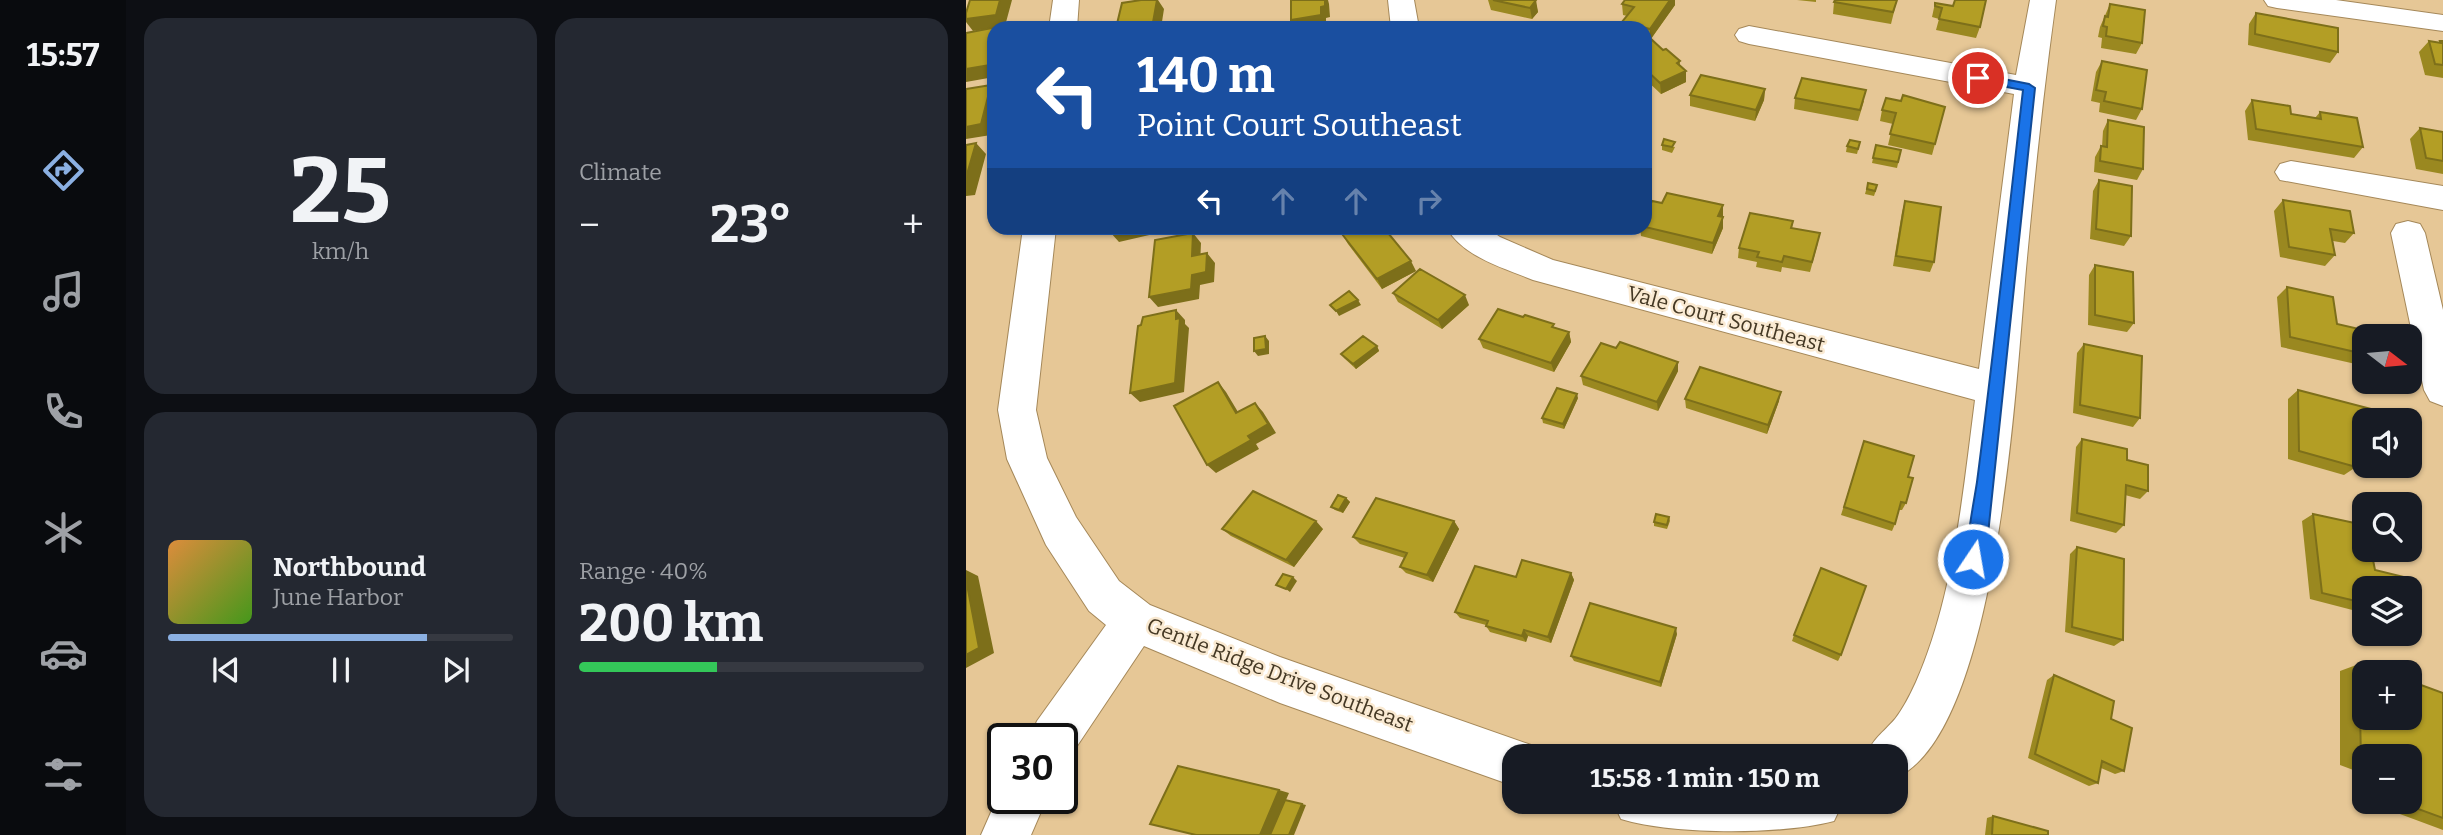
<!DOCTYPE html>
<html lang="en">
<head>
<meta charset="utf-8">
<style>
	:root { --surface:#171b24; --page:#242831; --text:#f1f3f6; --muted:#9ea1a6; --line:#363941; --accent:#8bb0e2 }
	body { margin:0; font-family:Bitter,serif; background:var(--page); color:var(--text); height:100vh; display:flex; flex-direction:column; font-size:26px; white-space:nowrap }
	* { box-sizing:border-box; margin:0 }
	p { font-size:23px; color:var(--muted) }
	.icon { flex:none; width:38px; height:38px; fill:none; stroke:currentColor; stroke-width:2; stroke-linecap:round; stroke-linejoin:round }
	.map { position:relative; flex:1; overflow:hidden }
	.panel { display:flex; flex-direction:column; gap:18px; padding:18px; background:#0d0f14; width:840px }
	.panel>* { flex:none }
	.guide { position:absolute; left:21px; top:21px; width:665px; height:214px; border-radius:21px; box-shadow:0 2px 5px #0004; background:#1a4fa0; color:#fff; overflow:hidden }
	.needle { width:46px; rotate:106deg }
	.tools { position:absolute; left:1386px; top:324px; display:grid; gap:14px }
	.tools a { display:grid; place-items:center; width:70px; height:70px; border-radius:14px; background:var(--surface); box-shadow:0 2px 5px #0004; font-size:35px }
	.speed { position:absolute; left:21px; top:723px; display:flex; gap:14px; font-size:35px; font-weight:700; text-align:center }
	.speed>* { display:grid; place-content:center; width:91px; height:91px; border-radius:50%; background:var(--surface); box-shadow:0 2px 5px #0004; line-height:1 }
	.speed .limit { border:4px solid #111; border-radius:10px; background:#fff; color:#111 }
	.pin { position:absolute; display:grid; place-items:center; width:60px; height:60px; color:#fff; margin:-30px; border:4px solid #fff; border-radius:50%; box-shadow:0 2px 7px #0007 }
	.me { position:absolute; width:77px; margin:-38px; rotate:12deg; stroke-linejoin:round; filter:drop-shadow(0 0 5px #0008) }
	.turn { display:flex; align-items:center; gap:24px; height:147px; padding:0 35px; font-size:32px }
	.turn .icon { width:91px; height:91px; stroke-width:2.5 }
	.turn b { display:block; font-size:49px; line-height:60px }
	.lanes { display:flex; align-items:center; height:66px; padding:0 35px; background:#0003; justify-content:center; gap:35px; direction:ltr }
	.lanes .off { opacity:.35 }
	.big { font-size:52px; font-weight:700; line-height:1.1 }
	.panel .tile { flex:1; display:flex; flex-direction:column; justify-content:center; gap:10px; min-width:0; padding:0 24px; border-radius:21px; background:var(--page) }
	.panel .dial { align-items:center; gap:0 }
	.dial b { font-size:91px; line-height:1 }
	.song { display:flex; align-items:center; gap:21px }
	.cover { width:84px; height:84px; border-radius:10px; background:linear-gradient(135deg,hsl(30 70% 55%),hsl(100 70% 35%)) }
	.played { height:7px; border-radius:4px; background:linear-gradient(90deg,var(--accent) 75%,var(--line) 75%) }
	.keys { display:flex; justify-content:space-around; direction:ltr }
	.heat { display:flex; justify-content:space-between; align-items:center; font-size:38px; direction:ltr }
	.charge { height:10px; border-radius:5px; background:linear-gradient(90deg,#34c759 40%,var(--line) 0) }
	.panel .tiles { flex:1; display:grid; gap:18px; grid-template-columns:repeat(2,1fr) }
	.trip { position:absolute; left:536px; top:744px; width:406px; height:70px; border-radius:21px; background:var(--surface); box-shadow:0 2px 5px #0004; font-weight:700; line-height:70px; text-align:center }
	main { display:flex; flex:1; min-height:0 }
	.menu { display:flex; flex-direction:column; width:126px; justify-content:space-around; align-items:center; background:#090b0e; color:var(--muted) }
	.menu .icon { width:49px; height:49px }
	.menu .on { color:var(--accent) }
	.menu b { font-size:32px; color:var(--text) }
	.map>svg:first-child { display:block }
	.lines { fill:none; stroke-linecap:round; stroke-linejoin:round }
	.minor-casing { stroke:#a58859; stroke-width:2 }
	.minor { fill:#fff; fill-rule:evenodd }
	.wall { fill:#9a8820 }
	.shaded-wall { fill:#7d6f1a }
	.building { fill:#b39e25; stroke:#7d6f1a; stroke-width:2 }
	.route { fill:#1a73e8; stroke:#114b97; stroke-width:2 }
	.labels { text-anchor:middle; stroke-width:5; stroke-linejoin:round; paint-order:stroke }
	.street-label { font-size:21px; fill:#443824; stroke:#faead2 }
</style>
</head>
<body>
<main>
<nav class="menu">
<b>15:57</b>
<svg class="icon on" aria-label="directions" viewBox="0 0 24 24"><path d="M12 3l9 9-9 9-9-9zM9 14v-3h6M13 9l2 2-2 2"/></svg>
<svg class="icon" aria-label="music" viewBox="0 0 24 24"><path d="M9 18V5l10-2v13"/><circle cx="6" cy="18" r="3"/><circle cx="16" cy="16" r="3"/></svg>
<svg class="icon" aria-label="phone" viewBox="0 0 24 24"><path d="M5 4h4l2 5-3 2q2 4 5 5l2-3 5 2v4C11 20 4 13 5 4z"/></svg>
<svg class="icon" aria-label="climate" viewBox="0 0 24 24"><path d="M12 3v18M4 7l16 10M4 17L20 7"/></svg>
<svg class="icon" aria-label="car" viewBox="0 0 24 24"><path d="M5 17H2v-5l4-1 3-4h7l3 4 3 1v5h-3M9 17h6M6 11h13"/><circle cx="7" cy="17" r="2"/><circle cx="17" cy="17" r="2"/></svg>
<svg class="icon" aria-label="filters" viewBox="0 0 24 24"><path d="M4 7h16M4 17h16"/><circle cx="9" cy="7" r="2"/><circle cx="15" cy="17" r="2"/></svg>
</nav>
<section class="panel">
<div class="tiles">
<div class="tile dial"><b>25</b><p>km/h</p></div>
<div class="tile"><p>Climate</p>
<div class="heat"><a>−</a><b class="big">23°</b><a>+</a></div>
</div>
<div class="tile">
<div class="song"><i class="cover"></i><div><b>Northbound</b><p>June Harbor</p></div></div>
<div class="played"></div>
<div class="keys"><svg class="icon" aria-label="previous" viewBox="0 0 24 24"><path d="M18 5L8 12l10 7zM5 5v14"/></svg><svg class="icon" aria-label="pause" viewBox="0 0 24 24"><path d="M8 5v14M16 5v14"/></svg><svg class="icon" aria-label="next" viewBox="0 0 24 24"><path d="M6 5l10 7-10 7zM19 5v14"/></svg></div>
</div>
<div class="tile"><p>Range · 40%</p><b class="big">200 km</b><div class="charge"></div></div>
</div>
</section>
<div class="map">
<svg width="1477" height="835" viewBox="0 0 1477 835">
	<rect width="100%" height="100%" fill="#e6c796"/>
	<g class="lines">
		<!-- minor casing -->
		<g class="minor-casing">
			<path id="minor" d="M87 0H113L111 28H83Z
				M422 0H448L453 28H425Z
				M1064 0H1090C1078 86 1069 172 1061 258 1051 363 1035 734 929 778V756H900C908 737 916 734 929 719 937 709 945 693 950 682 988 596 997 492 1009 400L567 280C538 268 497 257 481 228H521L534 237 587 260 1013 369 1048 94 783 44 773 41 769 35 773 29 783 26 1050 75Z
				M1298 0H1370L1477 15V31L1311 8 1302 6Z
				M1325 161 1477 186V210L1314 180 1309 172 1314 164Z
				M1442 221 1454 224 1459 233 1477 310V406L1464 401 1458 390 1425 233 1430 224Z
				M57 228H90L70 410 81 458 110 517 153 581 184 605 314 657 565 745 570 756H548V786L314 703 178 646 105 755 96 758V738H64L71 721 140 625 123 611 80 545 41 459 32 410Z
				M37 785V798H81L65 835H15Z
				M647 802H875L876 804 868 821C815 835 708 835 655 819Z"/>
		</g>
		<!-- minor -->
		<use href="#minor" class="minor"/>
	</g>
	<!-- wall -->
	<path class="wall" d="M522 0H569L572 12 566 19 525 10Z
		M659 0H709V5L685 39 697 50 714 61V65L720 71V82L695 94 679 79V40L681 39H679V28H657L656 22 661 16 657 15 656 4Z
		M831 0H850V2Z
		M931 0 925 24 867 14 868 2Z
		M969 3 987 6 1014 27 1010 38 970 30 973 19 966 17Z
		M1144 4 1176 43 1170 54 1135 48 1136 38 1132 37 1134 27Z
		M1290 13 1372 52 1364 63 1282 45 1283 24Z
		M1463 41 1473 43 1474 41H1477V78L1459 75 1453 52Z
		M1136 61 1176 109 1170 120 1133 112 1134 103 1125 101 1130 72Z
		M799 89 798 100 789 121 724 106V95Z
		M829 98 898 101 892 121 828 109Z
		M1286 100 1325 114 1349 118 1354 112 1397 147 1388 158 1282 140 1279 111Z
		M935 101 979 107 966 155 922 145 927 124 914 121 916 110Z
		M1142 120 1177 169 1171 180 1128 172 1129 157 1135 146 1136 147 1137 131Z
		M1454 128 1477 132V174L1450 169 1444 139Z
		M894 142 891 154 880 152 881 146Z
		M696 145 709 147 706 153 696 150Z
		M910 145 935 150 931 168 906 163Z
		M1133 180 1165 236 1158 246 1124 239 1127 191Z
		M902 183 910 190 908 196 899 194Z
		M1317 200 1388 233 1379 243 1367 241 1369 255 1359 266 1314 257 1308 211Z
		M939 201 968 262 964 272 927 266 936 212Z
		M696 203 757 205V228L746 254 675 236 674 228H679Z
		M827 221 826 228 852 243 844 272 816 267 815 272 790 267 791 262 772 258 773 248Z
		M376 234 450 271 416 289 382 244Z
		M1129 265 1168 323 1161 332 1122 325 1123 275Z
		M1321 287 1371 324 1398 336V361L1394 365 1315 347 1311 297Z
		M427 293 503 305 476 329 432 302Z
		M557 317 603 332 605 342 588 372 517 348 513 339Z
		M1118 344 1174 418 1167 427 1107 413 1111 353Z
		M411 346 413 351 390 369 378 358 375 354Z
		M650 348 712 362V371L692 411 617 385 615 376Z
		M1332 390 1398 420V446L1391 444 1390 467 1378 475 1322 459V399Z
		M612 398 598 429 577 423 576 418Z
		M719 399 813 401 801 434 720 408Z
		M1116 439 1161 460 1182 491 1174 499 1159 495 1158 525 1150 533 1104 521 1110 447Z
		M898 441 942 477 940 503 936 510H933L929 524 926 531 875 515Z
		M380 498 384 502 377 513 369 510 365 507Z
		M1347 514 1398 588V613L1344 599 1336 521Z
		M703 517 704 521 701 529 688 526V522Z
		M488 521 493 529 467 582 440 573 434 567 439 558 394 544 387 537Z
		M256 529H357L328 567 265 536Z
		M1111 547 1157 640 1148 646 1099 632 1104 554Z
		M605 573 608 580 585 643 562 636 560 642 524 632 520 626V625L494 618 489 612 550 577Z
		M711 634 695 687 608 661 605 656Z
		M828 635 875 655 872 661 826 641Z
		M1393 664 1477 693V830L1407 804V802H1444V756H1398V774L1374 765V671Z
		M1088 675 1158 771 1149 774 1135 768 1132 783 1123 786 1062 758 1081 680Z
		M1027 816 1082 835H1019L1021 818Z"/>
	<!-- shaded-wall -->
	<path class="shaded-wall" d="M34 0H46L39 26 7 31 0 22V19Z
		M191 0H192L198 9 195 28H186Z
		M358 0H362L363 4 364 17 360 18V26L349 28H329L325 20 355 7Z
		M570 0 572 12 566 19 564 8Z
		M704 0H709V5L684 40V29Z
		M28 42V77L0 82V69Z
		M720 71V82L695 94 694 83Z
		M25 85 28 89V123L25 135 0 139V127Z
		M799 89 798 100 789 121 790 110Z
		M10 143 20 154 9 195 0 196V178Z
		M757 205V216L752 227V216Z
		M757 217V228L746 254 747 243Z
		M164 228H192V233L153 242 144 232Z
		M227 233 235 243 234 266 226 256Z
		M241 253 249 263 248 282 234 285 233 299 192 307 183 297 226 275Z
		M445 261 450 271 416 289 411 279Z
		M499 295 503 305 476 329 472 320Z
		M392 300 395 305 373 316 370 311Z
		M210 310 219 320V324L223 328 218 392 174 402 164 393 210 319Z
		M603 332 605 342 588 372 585 363Z
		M299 336 303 341V354L292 356 288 351Z
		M411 346 413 351 390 369 387 364Z
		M712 362V371L692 411 691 402Z
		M252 382 260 392 278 422 270 413Z
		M815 392 813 401 801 434 802 425Z
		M611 394 612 398 598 429 597 424Z
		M289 403 297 412 310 433 290 444 293 449 250 473 241 465 282 436Z
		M380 498 384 502 377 513 373 510Z
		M350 521 357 529 328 567 320 560Z
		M488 521 493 529 467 582 461 575Z
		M0 570 12 576 28 653 0 668Z
		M605 573 608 580 585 643 582 637Z
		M327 577 331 581 324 592 320 589Z
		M710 628 711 634 695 687 694 682Z
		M558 630 562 636 560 642 556 636Z
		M313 790 323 793 305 835H294Z
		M336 804 340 805 328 835H323Z"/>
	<!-- building -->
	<path class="building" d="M4 0H34L30 15 0 19V13Z
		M175 0H191L186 28H150L156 3Z
		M325 0H359V6L355 7V15L325 20Z
		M527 0H570L564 8Z
		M659 0H704L684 29 656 22 668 7 656 4Z
		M869 0H931L927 12 868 2Z
		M989 0H1020L1014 27 973 19 976 8 969 6V3L987 6Z
		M1144 4 1179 10 1176 43 1140 36 1141 27 1137 26 1139 16 1142 17Z
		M1290 13 1372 28V52L1289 34Z
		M31 27 28 28V42L24 65 0 69V33Z
		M684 38 697 50 700 49 714 61 711 63 720 71 694 83 679 69V40Z
		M1463 41 1475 43 1474 41H1477V65L1469 64Z
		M1136 61 1181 70 1176 109 1138 101 1140 92 1130 90Z
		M735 75 799 89 790 110 724 95Z
		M836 78 900 90 894 110 829 98Z
		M25 85 15 124 0 127V89Z
		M937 95 979 107 969 144 924 134 930 113 916 110 920 98 935 101Z
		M1286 100 1324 106 1325 114 1355 119 1354 112 1391 118 1397 147 1290 129Z
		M1142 120 1178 127 1177 169 1134 161 1135 146 1141 147Z
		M1454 128 1477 132V161L1460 158Z
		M698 139 709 142 706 147 696 145Z
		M884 140 894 142 892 149 881 146Z
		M10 143 0 178V145Z
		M910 145 935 150 932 162 907 158Z
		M1133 180 1166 186 1165 236 1130 229Z
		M902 183 911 185 909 191 901 189Z
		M701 193 757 205 752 216 757 217 747 243 679 227V215L686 201 696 203Z
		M1317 200 1384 211 1388 233 1364 229 1369 255 1323 247Z
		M939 201 975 207 968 262 930 256Z
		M784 213 827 221 825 228 854 233 846 262 818 256 816 262 791 257 793 252 773 248Z
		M144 228H164L144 232Z
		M389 228H418L445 261 411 279 376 234Z
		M227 233 226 256 241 253 240 272 226 275 225 289 183 297 189 240Z
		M1129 265 1167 272 1168 323 1129 315Z
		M454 269 499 295 472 320 427 293Z
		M1321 287 1367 297 1371 324 1402 331 1403 336H1398V354L1324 337Z
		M383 291 392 300 370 311 364 305Z
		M532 309 557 317 559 315 588 324 586 327 603 332 585 363 513 339Z
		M210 310V319L214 318 209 383 164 393 172 326 175 325 177 317Z
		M299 336 300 349 288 351V338Z
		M397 336 411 346 387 364 375 354Z
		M654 342 712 362 691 402 615 376 635 343 650 348Z
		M1118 344 1176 356 1174 418 1114 405Z
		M734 367 815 392 802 425 719 399Z
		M252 382 270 413 289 403 302 424 282 436 285 440 241 465 208 406Z
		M591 388 611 394 597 424 576 418Z
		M1332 390 1413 411 1414 420H1398V434L1389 432 1391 436 1390 467 1333 451Z
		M1116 439 1161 449V460L1182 465V491L1160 485 1158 525 1111 513Z
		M898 441 948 456 942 477 947 478 940 503 935 502 929 524 878 507Z
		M287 491 350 521 320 560 256 529Z
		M372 495 380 498 373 510 365 507Z
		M410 498 488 521 461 575 434 567 441 553 387 537Z
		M690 514 703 517 701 525 688 522Z
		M1347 514 1398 525V550H1405L1409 570 1438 577 1440 588H1398V603L1356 593Z
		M1111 547 1158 559 1157 640 1106 627Z
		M556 560 605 573 582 637 558 630 556 636 520 626 522 621 489 612 509 566 550 577Z
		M855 568 900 586 875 655 828 635Z
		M317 574 327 577 320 589 310 585Z
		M0 579 13 648 0 655Z
		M624 603 710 628 694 682 605 656Z
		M1393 664 1417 672H1398V718H1444V681L1477 693V818L1433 802H1444V756H1398V761L1395 760Z
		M1088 675 1148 701 1145 719 1166 728 1158 771 1136 761 1132 783 1069 754Z
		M212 766 313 790 294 835H230L184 824Z
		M319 800 336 804 323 835H304Z
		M1027 816 1082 831V835H1026Z"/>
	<!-- route -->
	<path class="route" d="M1012 74 1063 84 1069 88 1022 534 1013 565 1007 568 1001 565C997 557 1009 496 1011 482 1028 351 1042 221 1057 90L1008 81V75Z"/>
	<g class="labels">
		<!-- street labels -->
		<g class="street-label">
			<text transform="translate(760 319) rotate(15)" y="7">Vale Court Southeast</text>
			<text transform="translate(314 675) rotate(21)" y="7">Gentle Ridge Drive Southeast</text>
		</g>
	</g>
</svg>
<div class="tools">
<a><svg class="needle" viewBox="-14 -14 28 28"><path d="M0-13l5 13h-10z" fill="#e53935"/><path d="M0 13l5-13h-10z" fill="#9ea1a6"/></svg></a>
<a><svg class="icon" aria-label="sound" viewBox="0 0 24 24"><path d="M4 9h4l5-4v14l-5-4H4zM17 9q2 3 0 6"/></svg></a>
<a><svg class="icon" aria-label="search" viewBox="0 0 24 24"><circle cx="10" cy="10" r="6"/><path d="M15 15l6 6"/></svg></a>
<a><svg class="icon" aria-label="layers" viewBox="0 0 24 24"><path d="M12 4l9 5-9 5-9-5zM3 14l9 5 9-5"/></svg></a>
<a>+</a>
<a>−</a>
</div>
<div class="speed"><div class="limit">30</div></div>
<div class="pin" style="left:1012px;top:78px;background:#d93025"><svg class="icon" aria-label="arrive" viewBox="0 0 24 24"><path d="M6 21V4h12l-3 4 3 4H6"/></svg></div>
<svg class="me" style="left:1007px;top:559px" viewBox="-20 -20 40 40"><circle r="17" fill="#1a73e8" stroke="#fff" stroke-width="3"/><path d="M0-11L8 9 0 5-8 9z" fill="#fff"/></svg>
<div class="trip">15:58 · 1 min · 150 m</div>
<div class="guide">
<div class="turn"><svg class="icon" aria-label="left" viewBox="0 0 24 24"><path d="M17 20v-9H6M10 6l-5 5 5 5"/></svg><div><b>140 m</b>Point Court Southeast</div></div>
<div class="lanes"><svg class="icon" aria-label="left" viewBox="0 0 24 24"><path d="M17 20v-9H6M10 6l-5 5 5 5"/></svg><svg class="icon off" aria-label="ahead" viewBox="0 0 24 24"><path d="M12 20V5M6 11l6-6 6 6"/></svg><svg class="icon off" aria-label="ahead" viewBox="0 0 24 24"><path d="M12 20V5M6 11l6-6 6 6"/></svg><svg class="icon off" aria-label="right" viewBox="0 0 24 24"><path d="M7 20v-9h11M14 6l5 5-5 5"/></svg></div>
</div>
</div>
</main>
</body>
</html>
